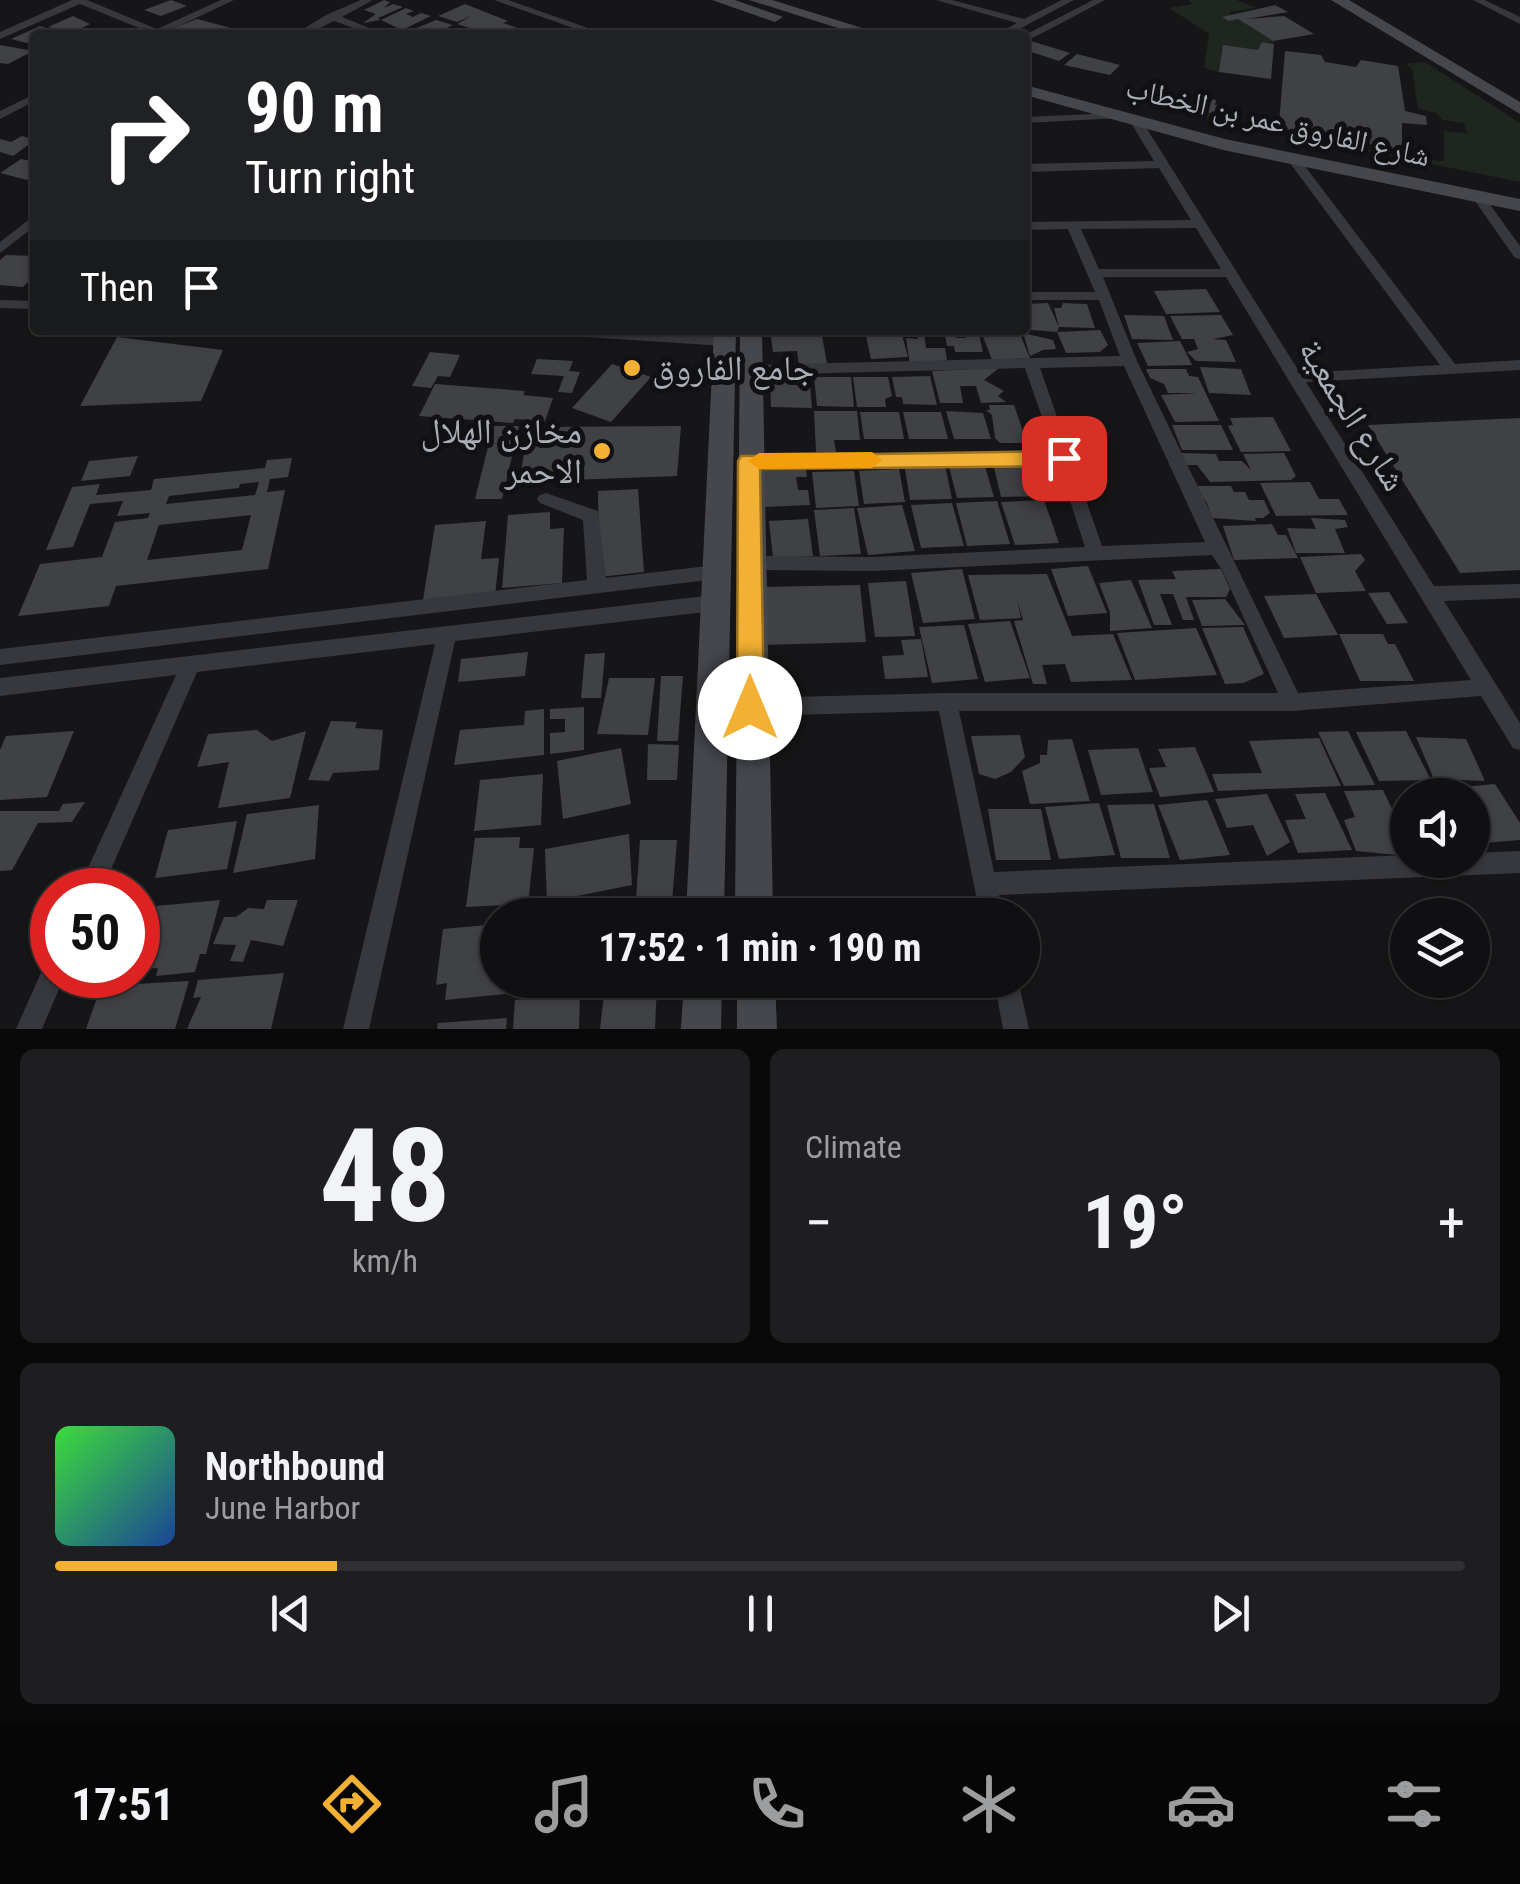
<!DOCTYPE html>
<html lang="en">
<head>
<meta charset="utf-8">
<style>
	:root { --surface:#101012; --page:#1e1e20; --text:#f1f3f6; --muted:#9c9d9f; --line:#303032; --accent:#f2b134 }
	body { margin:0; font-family:"Roboto Condensed","Noto Naskh Arabic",sans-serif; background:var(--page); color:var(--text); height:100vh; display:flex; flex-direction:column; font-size:38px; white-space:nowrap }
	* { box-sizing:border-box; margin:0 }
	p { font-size:32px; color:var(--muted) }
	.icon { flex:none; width:55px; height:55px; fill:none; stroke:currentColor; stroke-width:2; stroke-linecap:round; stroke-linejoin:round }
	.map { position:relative; height:1029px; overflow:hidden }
	.panel { display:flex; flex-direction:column; gap:20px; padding:20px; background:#09090a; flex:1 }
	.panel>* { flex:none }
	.hud { position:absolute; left:30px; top:30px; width:1000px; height:305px; border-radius:10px; box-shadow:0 2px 8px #0004,0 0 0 2px var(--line); background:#202124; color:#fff; overflow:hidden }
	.fabs { position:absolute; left:1390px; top:778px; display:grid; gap:20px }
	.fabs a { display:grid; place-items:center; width:100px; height:100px; border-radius:50%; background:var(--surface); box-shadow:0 2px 8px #0004,0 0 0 2px var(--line); font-size:50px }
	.speed { position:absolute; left:30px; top:868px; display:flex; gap:20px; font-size:50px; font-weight:700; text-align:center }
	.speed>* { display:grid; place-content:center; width:130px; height:130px; border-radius:50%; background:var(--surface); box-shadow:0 2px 8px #0004,0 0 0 2px var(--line); line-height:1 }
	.speed .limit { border:15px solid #d22; background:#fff; color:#111 }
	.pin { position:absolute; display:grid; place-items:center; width:85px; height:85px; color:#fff; margin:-42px; border-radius:20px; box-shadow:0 5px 15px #0006 }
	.me { position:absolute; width:110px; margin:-55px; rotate:0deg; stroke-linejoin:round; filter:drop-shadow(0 0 8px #0008) }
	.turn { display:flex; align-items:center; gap:35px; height:210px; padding:0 50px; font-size:45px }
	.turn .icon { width:130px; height:130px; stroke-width:2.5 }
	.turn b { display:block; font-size:70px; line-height:85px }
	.then { display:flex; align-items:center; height:95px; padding:0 50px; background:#0003; gap:20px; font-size:38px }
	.big { font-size:75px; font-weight:700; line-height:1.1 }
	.panel .widget { flex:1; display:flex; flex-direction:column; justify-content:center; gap:15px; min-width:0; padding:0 35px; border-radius:15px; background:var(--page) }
	.panel .dial { align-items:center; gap:0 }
	.dial b { font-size:130px; line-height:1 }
	.song { display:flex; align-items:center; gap:30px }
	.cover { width:120px; height:120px; border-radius:15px; background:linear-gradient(135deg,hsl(120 70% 55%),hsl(220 70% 35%)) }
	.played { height:10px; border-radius:5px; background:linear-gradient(90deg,var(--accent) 20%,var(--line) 20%) }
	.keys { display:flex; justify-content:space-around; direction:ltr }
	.heat { display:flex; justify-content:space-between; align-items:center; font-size:55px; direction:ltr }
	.panel .tiles { flex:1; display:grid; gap:20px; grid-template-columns:1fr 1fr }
	.widget:last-child { grid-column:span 2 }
	.trip { position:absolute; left:480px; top:898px; width:560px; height:100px; border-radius:50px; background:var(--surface); box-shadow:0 2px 8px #0004,0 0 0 2px var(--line); font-weight:700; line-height:100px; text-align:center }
	.tabs { display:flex; height:160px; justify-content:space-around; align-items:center; background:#060607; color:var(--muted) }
	.tabs .icon { width:70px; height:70px }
	.tabs .active { color:var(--accent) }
	.tabs b { font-size:45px; color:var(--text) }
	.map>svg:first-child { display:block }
	.green { fill:#1e261f }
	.building { fill:#404145; fill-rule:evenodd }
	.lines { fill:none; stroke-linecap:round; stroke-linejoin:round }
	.minor { fill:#37383d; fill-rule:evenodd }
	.secondary { fill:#45474d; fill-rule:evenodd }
	.route { fill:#f2b134; stroke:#9d7322; stroke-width:2.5 }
	.slow { fill:#f59e0b }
	.poi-dot { fill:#f2b134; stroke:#111113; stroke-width:4 }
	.labels { text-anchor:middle; stroke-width:10; stroke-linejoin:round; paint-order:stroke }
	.far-street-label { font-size:30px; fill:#a8adb8; stroke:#111113 }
	.poi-label { font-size:35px; fill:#a8adb8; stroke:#111113; text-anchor:start }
	.street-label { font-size:35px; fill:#a8adb8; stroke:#111113 }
</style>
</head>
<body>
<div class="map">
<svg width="1520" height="1029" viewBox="0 0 1520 1029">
	<rect width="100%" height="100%" fill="#161618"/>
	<!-- green -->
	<path class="green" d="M1188 0H1237L1256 8 1229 12 1231 15 1223 17 1238 19 1276 43 1262 42 1258 50 1219 72 1204 68 1209 34 1169 8 1193 4Z
		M1425 62 1520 123V182L1187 114 1190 110 1228 116 1230 121 1413 159 1444 161V131L1467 133 1464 123 1442 120 1437 113 1418 109 1412 69 1406 64Z"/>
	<!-- building -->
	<path class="building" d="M171 0 187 6 161 16 144 10Z
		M384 0 390 2 384 8 393 4 403 7 378 18 380 20 363 23 376 14 364 10Z
		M465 4 508 21 503 23 527 31 491 35 457 24 471 16 457 22 438 16Z
		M1275 5 1288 12 1246 19 1284 16 1314 34 1273 41 1238 19 1229 21 1222 17Z
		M406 8 414 11 406 14 413 17 421 13 431 16 402 30 381 20Z
		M73 16 90 24 72 33 48 27Z
		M197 19 231 28 216 35H188L171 29Z
		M436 20 453 25 432 35H400Z
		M40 26 68 35H35V45L11 39Z
		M1031 41 1070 53 1059 61 1025 50Z
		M1262 42 1274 44 1271 79 1219 72 1223 45 1258 50Z
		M0 45 33 51 8 64 0 63Z
		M1285 51 1321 55 1325 62 1356 67 1361 60 1398 66 1405 111 1426 116 1427 125 1402 123V150L1285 129 1279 123Z
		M1077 54 1120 65 1110 75 1064 65Z
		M1156 91 1175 94 1174 99 1184 101 1182 107 1152 104Z
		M1195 97 1216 100 1215 105 1225 107 1223 115 1192 110Z
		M22 136 35 140 13 156 0 152V139L11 142Z
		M21 159 35 162V175L27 180 0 173Z
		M6 255 35 256V275L23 287 0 285V260Z
		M1206 289 1220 312 1166 314 1154 291Z
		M1048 303 1059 327 1057 332 1100 330 1108 345 1100 352 1066 353 1057 332 1031 330 1025 324V304Z
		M1063 303 1087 304 1095 328 1059 327 1054 308H1061Z
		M1124 315 1164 316 1173 340 1132 339Z
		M1221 315 1233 335 1213 339 1226 340 1236 362 1196 361 1187 352 1198 349 1194 339H1182L1170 316Z
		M770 330H821L827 364 799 365 797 351 773 352Z
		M944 330H954L956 338H966L965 330H978L983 352H955L954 346H947Z
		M1012 332 1020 334 1030 358 992 360 982 334Z
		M917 333H924L926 348H945L947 360 910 365 906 338 918 339Z
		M1023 333 1053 340 1056 349 1043 350 1030 356Z
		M902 335 908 357 871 359 866 336Z
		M117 337 223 350 201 401 80 406Z
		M1180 341 1192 365 1148 366 1137 343Z
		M430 352 460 355 450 377 438 376 431 388 412 386Z
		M537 359 573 361 569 371 580 372 572 393 558 392 564 376 531 374Z
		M612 364 651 377 611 422 572 408Z
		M1200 367 1241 369 1251 395 1209 393Z
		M999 368 984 380 1004 391 998 396 1006 402 981 403 976 386H960L963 403H940L932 371Z
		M1146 369H1186L1189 376 1198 377 1219 421 1175 422 1161 395 1198 393H1168L1164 384 1150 378Z
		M770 374H809L812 408 771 407Z
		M930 376 937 405 903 404 902 397H896L892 377Z
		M814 377H851L854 407 817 406Z
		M853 377H888L892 396 885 399 886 407H857Z
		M435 384 525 391 523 395 553 398 545 421 515 419 513 423 419 416Z
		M989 405H1014L1027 443H1000L995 438 992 415 986 410H990Z
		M814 411H857L860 440H834L836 452H816Z
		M946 411 983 413 991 439H954Z
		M860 412H899L904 439H864Z
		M903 412H941L948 439H909Z
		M1273 417 1291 451 1241 452 1228 426 1233 425 1230 418Z
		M1520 418V570L1460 573 1368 425Z
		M1172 425H1221L1233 450H1182Z
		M475 426H519L502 499H475L489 443H470Z
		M681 426 677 476 519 482 529 427Z
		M1179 453 1216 454 1219 461H1242L1251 470 1243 454 1284 453 1296 476 1291 480 1210 482 1197 465H1183Z
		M138 456 130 476 81 481 89 461Z
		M292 458 288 477 270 479 267 492 285 490 268 569 116 586 109 606 18 616 40 564 102 557 115 522 148 518 150 513 117 516 123 501 90 504 73 547 46 550 72 487 100 484 96 495 151 490 154 479 265 468 267 460ZM259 482 255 495 166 504 169 496 239 488 240 484ZM251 515 242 550 147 560 159 525Z
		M928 462 945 465 952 499 910 500 904 463Z
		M1032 462 1042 496 1001 497 993 463Z
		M805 463 807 477H796L798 490H808L810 505 765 507 763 467Z
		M985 466 994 497 957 498 949 467Z
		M899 469 905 502 864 504 859 471Z
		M854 471 859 506 816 508 812 472Z
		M1310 482 1319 499H1339L1348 515 1276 516 1260 483Z
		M1194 486H1231L1234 492H1245L1249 500H1264L1270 513 1263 518H1255L1256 521 1212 518 1207 503Z
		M638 489 644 572 599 577 598 491Z
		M1044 500 1059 543 1015 545 1001 502Z
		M997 501 1010 544 967 546 956 503Z
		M952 503 964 546 921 548 911 505Z
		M902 505 915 551 868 555 857 508Z
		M854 508 861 554 820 556 814 510Z
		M550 512V529L564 528 562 583 502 588 508 515Z
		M1311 518 1345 520 1348 527 1335 529 1345 553H1296L1287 528 1316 529Z
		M808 519 813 556 773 558 769 521Z
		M486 521 481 559 499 558 495 595 423 600 435 525Z
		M1272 524 1278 535H1286L1298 558 1234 560 1223 526Z
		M1361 554 1365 560 1355 571 1366 591 1316 593 1300 557Z
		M1088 566 1107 613 1068 616 1051 569Z
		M962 569 975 619 923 623 911 573Z
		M1221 569 1230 589 1226 597H1186L1194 620H1183L1173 594H1160L1172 625H1154L1138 580 1176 579 1172 571Z
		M1047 574 1072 636 1113 634 1132 680 1071 682 1065 664 1042 665 1047 684H1033L1014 621 1023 620 1017 600 1021 618 980 620 968 575Z
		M1131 580 1152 628 1110 631V612L1099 583Z
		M906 581 915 636 875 637 868 583Z
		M860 585 866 642 764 645 762 587Z
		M1389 592 1408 623 1387 624 1368 593Z
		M1316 594 1338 635 1284 638 1264 596Z
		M1225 599 1245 625 1202 626 1192 600Z
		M1010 621 1030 678 985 682 968 624Z
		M964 625 978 679 932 683 919 627Z
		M1243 627 1264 674 1243 683 1225 684 1202 628Z
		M1196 628 1217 675 1135 680 1117 633Z
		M1339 634H1383L1388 644H1395L1414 681H1360Z
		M921 639 928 677 885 679 882 656 904 655 901 640Z
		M528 652 525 676 458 682 461 659Z
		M605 653 601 698H581L585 654Z
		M661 676H683L678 741H657Z
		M609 678H655L648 735 597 734Z
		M584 707V750L550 754V733L565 732V719H550V709Z
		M544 709V755L454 765 460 730 524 725 525 711Z
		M331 721 357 722 355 728 383 730 379 770 333 773 329 781 308 780Z
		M257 730 272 741 306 731 290 798 218 808 229 762 197 767 208 734Z
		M74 731 47 797 0 800V750L6 736Z
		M1348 731 1375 785 1344 786 1318 732Z
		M1406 731 1431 780 1379 781 1356 732Z
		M1020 735 1025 757 1011 772 995 779 979 774 971 736Z
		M1416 737 1466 739 1485 781 1434 779Z
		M1319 738 1341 786 1218 791 1212 774 1262 773 1249 741Z
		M1072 739 1090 801 1030 804 1022 771 1040 763V755H1047L1048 740Z
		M648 744 679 745 677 780H647Z
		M1195 747 1214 792 1160 797 1149 768 1166 767 1158 749Z
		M621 748 631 804 563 819 557 761Z
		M1138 748 1153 792 1101 795 1088 750Z
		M543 774 541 825 474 831 480 780Z
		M1495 784 1520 823V840L1472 844V795H1444L1441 789Z
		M1383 790 1408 843V856L1356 851 1344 820 1355 817 1344 791Z
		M1325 793 1352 850 1298 853 1285 820 1306 819 1295 794Z
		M1267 794 1290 842 1267 856 1253 825 1227 828 1215 799Z
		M1207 800 1230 855 1180 860 1158 805Z
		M85 802 72 822 38 823 12 870 0 871V811H59L63 804Z
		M1099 803 1115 855 1059 859 1045 807Z
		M1154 804 1170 858H1121L1107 805Z
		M319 805 315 859 233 873 247 814Z
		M988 809H1041L1051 860H996Z
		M237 821 227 869 155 878 168 830Z
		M629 834 632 885 547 902 545 849Z
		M520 837 519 848H534L528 904 466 907 475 838Z
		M640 840H677L671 915H635Z
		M220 900 206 954H200L195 972 156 976 158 968 138 969V933L146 907Z
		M267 900H298L283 946 251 940 243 962 230 961 236 945 213 944 224 917H236L248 908 264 909Z
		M498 924V980H517L516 993 445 1000 447 983 436 985 443 929Z
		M284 973 271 1029H187L201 997 193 998 198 980Z
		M189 981 175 1029H86L101 986Z
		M605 985H657L655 1029H600Z
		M580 994 579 1029H513L515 1000Z
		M507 1018 506 1029H437L438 1023Z"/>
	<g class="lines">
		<!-- minor -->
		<path class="minor" d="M72 0H87L157 29 221 0H234L166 32 169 35H146L149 32 80 4 0 39V32Z
			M361 0H373L342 17 387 35H373L334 21 306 35H293L328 14Z
			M494 0H508L608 35H593Z
			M936 0H952L1024 19 1062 0H1074L1008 35H995L1017 23Z
			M1093 0H1105L1025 42V35Z
			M1473 0H1485L1520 17V24Z
			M35 94V101L0 119V111Z
			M1115 113 1121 116 1119 118 1025 123V117Z
			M1136 118 1142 121 1300 373 1440 365 1290 163 1288 160 1294 156 1298 157 1455 364 1520 360V370L1306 382 1434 586 1520 584V598L1444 601 1520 723V750L1513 748 1481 696 1292 711H959L994 872 1408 855V860H1472V853L1520 851V873L999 895 1004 915H980L939 711 750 716 743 713 740 707 743 701 750 698 947 693H1278L1222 570 1212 555 873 571 751 570 745 568 742 563 745 558 751 556 873 557 1085 547 1058 464 749 467 741 461 749 455 1054 452 1025 368 749 375 741 370 749 365 1120 356 1099 300H1025V292H1095L1068 229 1025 230V222L1191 220 1159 168 1025 172V164L1154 161 1130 121ZM1196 228 1221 269H1099L1081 229ZM1103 277H1226L1471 680 1298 693 1137 361ZM1124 366 1205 542 1102 546 1040 368Z
			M1479 194 1483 195 1520 246V259L1515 258 1473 198Z
			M35 215V226L0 253V242Z
			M0 300 35 301V309L0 308Z
			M549 330H626L724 336 731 341 724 346 556 335Z
			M546 493 598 511 606 578 716 565 723 567 725 572 723 577 716 579 0 665V649L587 580 583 520 540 503 537 499 540 495Z
			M714 595 721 598 723 603 721 608 714 611 455 641 369 1029H343L435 644 197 672 102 890H78L176 675 0 696V678Z
			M52 963V975H65L42 1029H16L44 966Z
			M994 980H1018L1029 1029H1003Z"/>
		<!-- secondary -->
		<path class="secondary" d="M712 0H735L783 17 775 22Z
			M749 0H772L885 35H860Z
			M1331 0H1349L1520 102V114Z
			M1025 85 1225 139 1520 199V211L1223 150 1025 95Z
			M714 330H736L724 915H686Z
			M740 330H762L773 915H735Z
			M684 980H722L721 1029H681Z
			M737 980H775L777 1029H737Z"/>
	</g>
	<!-- route -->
	<path class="route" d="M1064 451 1075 458 1064 466 760 469 764 708 760 716 750 719 741 716 737 708 738 461 741 456Z"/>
	<!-- slow -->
	<path class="slow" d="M872 452 882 460 872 468 759 469 748 461 759 453Z"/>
	<!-- markers -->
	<g class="poi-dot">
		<circle cx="632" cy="368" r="10"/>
		<circle cx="602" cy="451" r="10"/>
	</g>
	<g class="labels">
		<!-- far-street labels -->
		<g class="far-street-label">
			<text transform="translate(1278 122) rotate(13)" y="10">شارع الفاروق عمر بن الخطاب</text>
		</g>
		<!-- poi labels -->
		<g class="poi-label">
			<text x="652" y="380">جامع الفاروق</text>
			<text x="582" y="443" text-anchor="end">مخازن الهلال<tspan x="582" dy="40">الاحمر</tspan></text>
		</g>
		<!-- street labels -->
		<g class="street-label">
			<text transform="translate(1353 415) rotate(58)" y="12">شارع الجمعية</text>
		</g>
	</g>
</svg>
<div class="fabs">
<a><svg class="icon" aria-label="sound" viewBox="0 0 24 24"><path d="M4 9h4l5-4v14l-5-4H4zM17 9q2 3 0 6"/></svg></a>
<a><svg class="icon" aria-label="layers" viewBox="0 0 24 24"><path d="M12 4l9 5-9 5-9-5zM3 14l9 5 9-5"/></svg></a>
</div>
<div class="speed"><div class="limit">50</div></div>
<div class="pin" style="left:1064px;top:458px;background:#d93025"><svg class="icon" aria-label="arrive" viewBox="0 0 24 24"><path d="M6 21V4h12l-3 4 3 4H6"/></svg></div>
<svg class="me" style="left:750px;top:708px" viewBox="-20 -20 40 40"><circle r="19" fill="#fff"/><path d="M0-13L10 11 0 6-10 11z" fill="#f2b134"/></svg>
<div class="trip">17:52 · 1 min · 190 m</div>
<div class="hud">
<div class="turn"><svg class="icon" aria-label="right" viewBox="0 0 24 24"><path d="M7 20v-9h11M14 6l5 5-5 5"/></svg><div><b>90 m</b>Turn right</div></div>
<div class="then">Then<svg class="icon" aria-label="arrive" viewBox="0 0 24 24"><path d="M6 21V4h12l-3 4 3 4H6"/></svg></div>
</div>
</div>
<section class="panel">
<div class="tiles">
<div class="widget dial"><b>48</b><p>km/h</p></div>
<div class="widget"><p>Climate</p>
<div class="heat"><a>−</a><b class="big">19°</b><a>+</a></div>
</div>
<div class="widget">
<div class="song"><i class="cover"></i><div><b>Northbound</b><p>June Harbor</p></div></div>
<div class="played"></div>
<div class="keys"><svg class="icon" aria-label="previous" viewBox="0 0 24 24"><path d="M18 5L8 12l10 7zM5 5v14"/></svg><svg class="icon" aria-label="pause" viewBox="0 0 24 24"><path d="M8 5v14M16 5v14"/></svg><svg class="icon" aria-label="next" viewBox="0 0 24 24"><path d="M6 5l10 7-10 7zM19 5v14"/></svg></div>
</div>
</div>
</section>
<nav class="tabs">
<b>17:51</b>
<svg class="icon active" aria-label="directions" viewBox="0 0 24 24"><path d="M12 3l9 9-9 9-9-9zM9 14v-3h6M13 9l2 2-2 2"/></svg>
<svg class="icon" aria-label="music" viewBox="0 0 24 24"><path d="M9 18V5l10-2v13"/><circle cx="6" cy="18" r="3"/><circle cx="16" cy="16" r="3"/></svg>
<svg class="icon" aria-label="phone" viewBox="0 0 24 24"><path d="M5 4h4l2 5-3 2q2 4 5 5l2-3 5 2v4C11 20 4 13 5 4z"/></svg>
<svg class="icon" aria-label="climate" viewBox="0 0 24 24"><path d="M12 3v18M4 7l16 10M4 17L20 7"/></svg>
<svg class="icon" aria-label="car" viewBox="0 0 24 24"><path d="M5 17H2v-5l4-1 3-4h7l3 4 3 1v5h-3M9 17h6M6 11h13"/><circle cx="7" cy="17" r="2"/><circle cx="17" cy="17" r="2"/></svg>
<svg class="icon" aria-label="filters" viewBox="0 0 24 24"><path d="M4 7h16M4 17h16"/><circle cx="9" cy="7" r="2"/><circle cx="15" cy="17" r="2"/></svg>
</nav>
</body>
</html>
